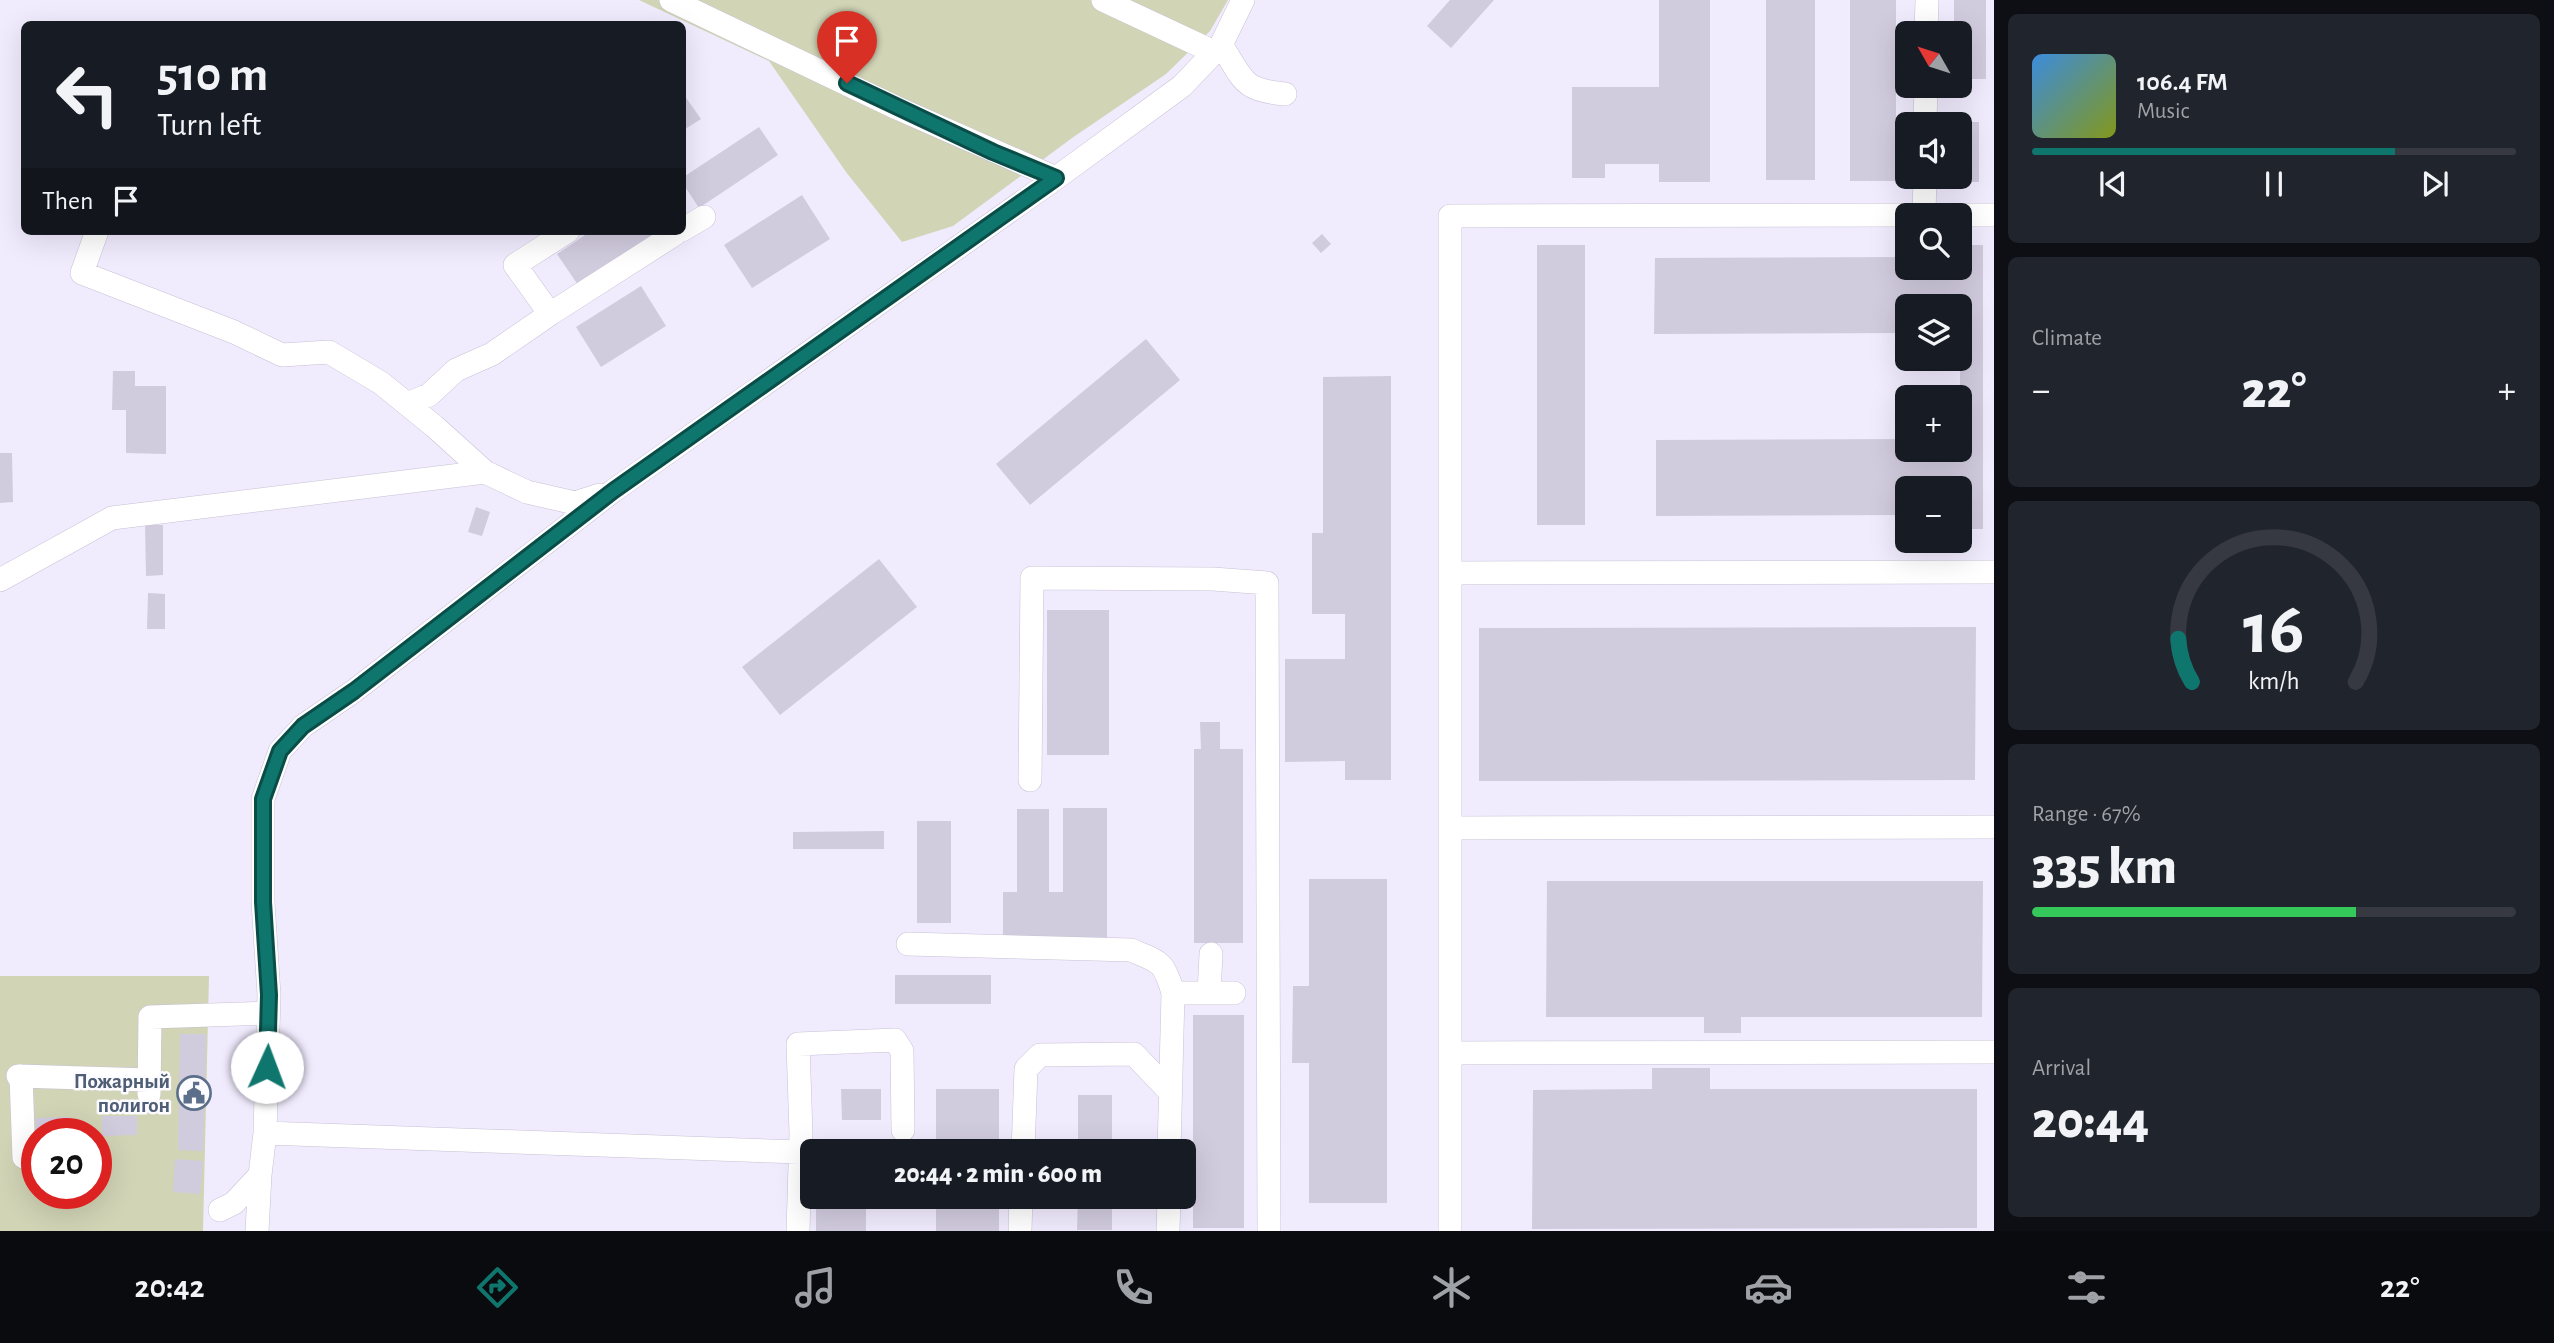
<!DOCTYPE html>
<html lang="en">
<head>
<meta charset="utf-8">
<style>
	:root { --surface:#171b24; --page:#20242c; --text:#f1f3f6; --muted:#9ea1a6; --line:#363941; --accent:#0f766e }
	body { margin:0; font-family:"Alegreya Sans",sans-serif; background:var(--page); color:var(--text); height:100vh; display:flex; flex-direction:column; font-size:26px; white-space:nowrap }
	* { box-sizing:border-box; margin:0 }
	p { font-size:23px; color:var(--muted) }
	.icon { flex:none; width:38px; height:38px; fill:none; stroke:currentColor; stroke-width:2; stroke-linecap:round; stroke-linejoin:round }
	.map { position:relative; flex:1; overflow:hidden }
	.side { display:flex; flex-direction:column; gap:14px; padding:14px; background:#0d0f14; width:560px }
	.side>* { flex:none }
	.banner { position:absolute; left:21px; top:21px; width:665px; height:214px; border-radius:10px; box-shadow:0 7px 28px #0002; background:#171b24; color:var(--text); overflow:hidden }
	.needle { width:46px; rotate:309deg }
	.controls { position:absolute; left:1895px; top:21px; display:grid; gap:14px }
	.controls a { display:grid; place-items:center; width:77px; height:77px; border-radius:10px; background:var(--surface); box-shadow:0 7px 28px #0002; font-size:35px }
	.speed { position:absolute; left:21px; top:1118px; display:flex; gap:14px; font-size:35px; font-weight:700; text-align:center }
	.speed>* { display:grid; place-content:center; width:91px; height:91px; border-radius:50%; background:var(--surface); box-shadow:0 7px 28px #0002; line-height:1 }
	.speed .limit { border:10px solid #d22; background:#fff; color:#111 }
	.pin { position:absolute; display:grid; place-items:center; width:60px; height:60px; color:#fff; margin:-72px -30px; border-radius:50% 50% 50% 0; rotate:-45deg; box-shadow:0 0 7px #0007 }
	.pin .icon { rotate:45deg }
	.me { position:absolute; width:77px; margin:-38px; rotate:2deg; stroke-linejoin:round; filter:drop-shadow(0 0 5px #0008) }
	.turn { display:flex; align-items:center; gap:24px; height:147px; padding:0 21px; font-size:32px }
	.turn .icon { width:91px; height:91px; stroke-width:2.5 }
	.turn b { display:block; font-size:49px; line-height:60px }
	.then { display:flex; align-items:center; height:66px; padding:0 21px; background:#0003; gap:14px; font-size:26px }
	.big { font-size:52px; font-weight:800; line-height:1.1 }
	.side .tile { flex:1; display:flex; flex-direction:column; justify-content:center; gap:10px; min-width:0; padding:0 24px; border-radius:10px; background:var(--page) }
	.side .dial { align-items:center; gap:0 }
	.dial svg { height:182px; overflow:visible; fill:none; stroke:var(--line); stroke-width:7; stroke-linecap:round; text-anchor:middle }
	.dial text { fill:var(--text); stroke:none }
	.song { display:flex; align-items:center; gap:21px }
	.cover { width:84px; height:84px; border-radius:10px; background:linear-gradient(135deg,hsl(210 70% 55%),hsl(70 70% 35%)) }
	.played { height:7px; border-radius:4px; background:linear-gradient(90deg,var(--accent) 75%,var(--line) 75%) }
	.keys { display:flex; justify-content:space-around; direction:ltr }
	.heat { display:flex; justify-content:space-between; align-items:center; font-size:38px; direction:ltr }
	.charge { height:10px; border-radius:5px; background:linear-gradient(90deg,#34c759 67%,var(--line) 0) }
	.trip { position:absolute; left:800px; top:1139px; width:396px; height:70px; border-radius:10px; background:var(--surface); box-shadow:0 7px 28px #0002; font-weight:800; line-height:70px; text-align:center }
	.tab-bar { display:flex; height:112px; justify-content:space-around; align-items:center; background:#090b0e; color:var(--muted) }
	.tab-bar .icon { width:49px; height:49px }
	.tab-bar .active { color:var(--accent) }
	.tab-bar b { font-size:32px; color:var(--text) }
	main { display:flex; flex:1; min-height:0 }
	.map>svg:first-child { display:block }
	.green { fill:#d1d4b5; fill-rule:evenodd }
	.building { fill:#d1cbde }
	.lines { fill:none; stroke-linecap:round; stroke-linejoin:round }
	.minor-casing { stroke:#c7c1d4; stroke-width:24 }
	.minor { stroke:#fff; stroke-width:23 }
	.route-casing { stroke:#0a4d48; stroke-width:18 }
	.route { stroke:#0f766e; stroke-width:12 }
	.labels { text-anchor:middle; stroke-width:5; stroke-linejoin:round; paint-order:stroke }
	.service-label { font-size:21px; font-weight:bold; fill:#4e5e75; stroke:#fcfbff; text-anchor:end }
</style>
</head>
<body>
<main>
<div class="map">
<svg width="1994" height="1231" viewBox="0 0 1994 1231">
	<rect width="100%" height="100%" fill="#f1ebfe"/>
	<!-- green -->
	<path class="green" d="M639 0H1228L1210 31 1166 74 1072 138 953 226 902 242 846 172 769 61Z
		M0 976H209L203 1231H0ZM37 1134H96V1194H37Z"/>
	<!-- building -->
	<path class="building" d="M1450 0H1494L1451 48 1427 26Z
		M1659 0H1710V182H1659V164H1605V178H1572V87H1659Z
		M1766 0H1815V180H1766Z
		M1850 0H1896V181H1850Z
		M1954 0H1986V79H1960V33H1954Z
		M682 92 701 119 682 131Z
		M1960 122H1979V182H1947V177H1960Z
		M759 127 778 155 699 208 682 182V178Z
		M802 195 830 239 752 288 724 245Z
		M591 231H653L655 233 578 285 557 254Z
		M1322 234 1331 244 1321 253 1312 243Z
		M1537 245H1585V525H1537Z
		M1960 245H1983V529H1960V488H1908V515L1656 516V440L1908 439V450H1960V306H1908V333L1654 334 1655 258 1908 257V268H1960Z
		M641 286 666 326 601 367 576 327Z
		M1146 339 1180 380 1030 505 996 464Z
		M113 371H135V386H166V454L126 453V410H112Z
		M1391 376V780H1345V761L1285 762V659H1345V614H1312V533H1323V377Z
		M0 453H12L13 502 0 503Z
		M476 507 490 512 482 536 468 532Z
		M145 525H163V575L146 576Z
		M879 559 917 607 780 715 742 667Z
		M148 593 165 594V629H147Z
		M1047 610H1109V755H1047Z
		M1976 627 1975 780 1479 781V628Z
		M1200 722H1220V749H1243V943H1194V749H1201Z
		M1063 808H1107V938H1003V892H1017V809H1049V892H1063Z
		M917 821H951V923H917Z
		M884 831V849H793V832Z
		M1309 879H1387V1203H1309V1063H1292L1293 986H1309Z
		M1547 881H1983L1982 1017H1741V1033H1704V1017H1546Z
		M895 975H991V1004H895Z
		M1193 1015H1244V1228H1193Z
		M180 1034H206L203 1151 178 1150Z
		M1652 1068H1710V1089H1977V1228L1532 1229 1533 1090 1652 1089Z
		M841 1089H881V1120H842Z
		M936 1089H999V1152H936Z
		M1078 1095H1112V1152H1078Z
		M102 1116H137V1135L102 1136Z
		M71 1117V1134H36V1118Z
		M175 1159 203 1161 200 1194 173 1192Z
		M816 1197H866V1231H816Z
		M936 1197H999V1231H936Z
		M1078 1197H1112V1230H1077Z"/>
	<g class="lines">
		<!-- minor casing -->
		<g class="minor-casing">
			<path id="minor" d="M671 0 897 108 1056 178
				M1103 0 1214 52
				M1926 33 1927 0
				M1221 45C1244 79 1240 90 1285 94
				M1925 124 1926 86
				M1924 215 1925 177
				M1960 215H1994
				M682 230 704 217
				M97 231 82 273 234 332 282 355 329 352 381 383 434 426 485 472 527 492 575 503 600 495
				M550 314 675 234
				M407 404 429 395 456 370 492 354 550 314 515 265 568 231
				M1450 573 1994 572
				M0 580 112 518 485 472
				M1030 780 1032 578 1213 579 1267 583 1269 1231
				M1450 828 1994 827
				M908 944 1131 950C1160 962 1164 961 1173 993L1169 1152
				M1173 993H1234
				M1209 993 1211 954
				M1450 1053 1994 1052
				M18 1076 149 1080
				M21 1076 24 1157
				M149 1094 150 1017 268 1013
				M265 1133 800 1152
				M1023 1152 1026 1069 1040 1055 1134 1054 1170 1092
				M220 1210 234 1203 260 1175 265 1133 269 995 263 902V799L280 751 303 726 354 691 613 491 1052 181 1182 86 1221 45 1243 0
				M257 1231 260 1175
				M798 1231 801 1134 798 1044 895 1040 902 1051 903 1130
				M1020 1231 1021 1197
				M1168 1231 1169 1197
				M1450 1231V216L1908 215"/>
		</g>
		<!-- minor -->
		<use href="#minor" class="minor"/>
	</g>
	<g class="lines">
		<!-- route casing -->
		<g class="route-casing">
			<path id="route" d="M267 1067 269 995 263 902V799L280 751 303 726 354 691 613 491 1056 178 993 152 847 83"/>
		</g>
		<!-- route -->
		<use href="#route" class="route"/>
	</g>
	<!-- icons -->
	<defs>
		<g id="civic-ring" transform="scale(1.75)"><circle r="9.5" fill="#fcfbff" stroke="#5c6f8a" stroke-width="1.5"/><path d="M-.6-6.5H3V-4.5H.6V-3L4-1V1h2V6H-6V1h2V-1L-.6-3ZM-1.2 2.5V6h2.4V2.5Z" fill="#5c6f8a"/></g>
	</defs>
	<g fill-rule="evenodd">
		<use href="#civic-ring" x="194" y="1093"/>
	</g>
	<g class="labels">
		<!-- service labels -->
		<g class="service-label">
			<text x="170" y="1088">Пожарный<tspan x="170" dy="24">полигон</tspan></text>
		</g>
	</g>
</svg>
<div class="controls">
<a><svg class="needle" viewBox="-14 -14 28 28"><path d="M0-13l5 13h-10z" fill="#e53935"/><path d="M0 13l5-13h-10z" fill="#9ea1a6"/></svg></a>
<a><svg class="icon" aria-label="sound" viewBox="0 0 24 24"><path d="M4 9h4l5-4v14l-5-4H4zM17 9q2 3 0 6"/></svg></a>
<a><svg class="icon" aria-label="search" viewBox="0 0 24 24"><circle cx="10" cy="10" r="6"/><path d="M15 15l6 6"/></svg></a>
<a><svg class="icon" aria-label="layers" viewBox="0 0 24 24"><path d="M12 4l9 5-9 5-9-5zM3 14l9 5 9-5"/></svg></a>
<a>+</a>
<a>−</a>
</div>
<div class="speed"><div class="limit">20</div></div>
<div class="pin" style="left:847px;top:83px;background:#d93025"><svg class="icon" aria-label="arrive" viewBox="0 0 24 24"><path d="M6 21V4h12l-3 4 3 4H6"/></svg></div>
<svg class="me" style="left:267px;top:1067px" viewBox="-20 -20 40 40"><circle r="19" fill="#fff"/><path d="M0-13L10 11 0 6-10 11z" fill="#0f766e"/></svg>
<div class="trip">20:44 · 2 min · 600 m</div>
<div class="banner">
<div class="turn"><svg class="icon" aria-label="left" viewBox="0 0 24 24"><path d="M17 20v-9H6M10 6l-5 5 5 5"/></svg><div><b>510 m</b>Turn left</div></div>
<div class="then">Then<svg class="icon" aria-label="arrive" viewBox="0 0 24 24"><path d="M6 21V4h12l-3 4 3 4H6"/></svg></div>
</div>
</div>
<section class="side">
<div class="tile">
<div class="song"><i class="cover"></i><div><b>106.4 FM</b><p>Music</p></div></div>
<div class="played"></div>
<div class="keys"><svg class="icon" aria-label="previous" viewBox="0 0 24 24"><path d="M18 5L8 12l10 7zM5 5v14"/></svg><svg class="icon" aria-label="pause" viewBox="0 0 24 24"><path d="M8 5v14M16 5v14"/></svg><svg class="icon" aria-label="next" viewBox="0 0 24 24"><path d="M6 5l10 7-10 7zM19 5v14"/></svg></div>
</div>
<div class="tile"><p>Climate</p>
<div class="heat"><a>−</a><b class="big">22°</b><a>+</a></div>
</div>
<div class="tile dial"><svg viewBox="0 0 100 80">
<path d="M14 69A42 42 0 1 1 86 69"/>
<path d="M14 69A42 42 0 0 1 8 50" stroke="#0f766e"/>
<text x="50" y="56" font-size="32" font-weight="700">16</text>
<text x="50" y="72" font-size="11">km/h</text>
</svg></div>
<div class="tile"><p>Range · 67%</p><b class="big">335 km</b><div class="charge"></div></div>
<div class="tile"><p>Arrival</p><b class="big">20:44</b></div>
</section>
</main>
<nav class="tab-bar">
<b>20:42</b>
<svg class="icon active" aria-label="directions" viewBox="0 0 24 24"><path d="M12 3l9 9-9 9-9-9zM9 14v-3h6M13 9l2 2-2 2"/></svg>
<svg class="icon" aria-label="music" viewBox="0 0 24 24"><path d="M9 18V5l10-2v13"/><circle cx="6" cy="18" r="3"/><circle cx="16" cy="16" r="3"/></svg>
<svg class="icon" aria-label="phone" viewBox="0 0 24 24"><path d="M5 4h4l2 5-3 2q2 4 5 5l2-3 5 2v4C11 20 4 13 5 4z"/></svg>
<svg class="icon" aria-label="climate" viewBox="0 0 24 24"><path d="M12 3v18M4 7l16 10M4 17L20 7"/></svg>
<svg class="icon" aria-label="car" viewBox="0 0 24 24"><path d="M5 17H2v-5l4-1 3-4h7l3 4 3 1v5h-3M9 17h6M6 11h13"/><circle cx="7" cy="17" r="2"/><circle cx="17" cy="17" r="2"/></svg>
<svg class="icon" aria-label="filters" viewBox="0 0 24 24"><path d="M4 7h16M4 17h16"/><circle cx="9" cy="7" r="2"/><circle cx="15" cy="17" r="2"/></svg>
<b>22°</b>
</nav>
</body>
</html>
